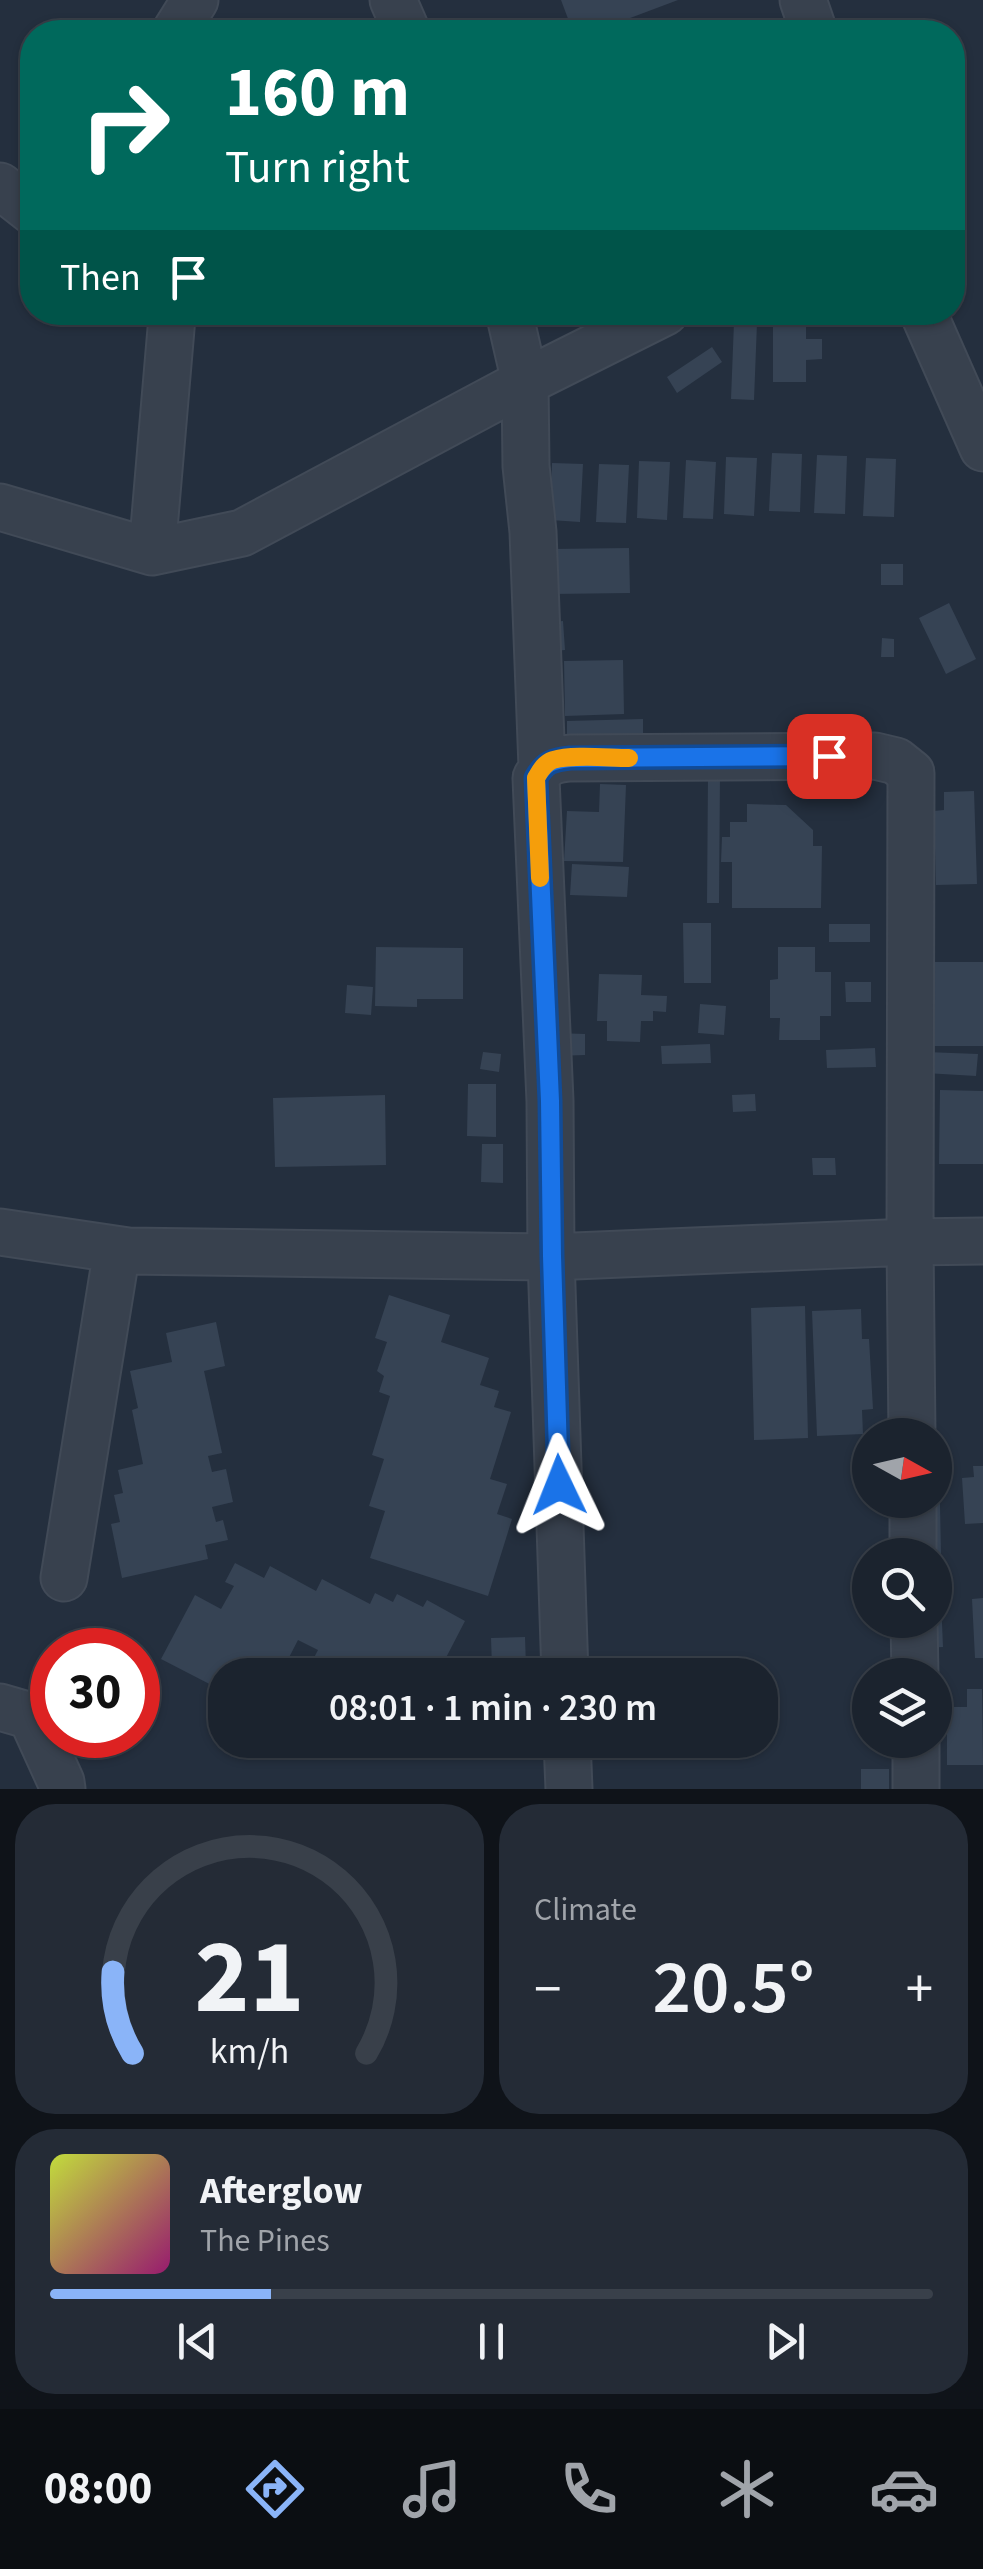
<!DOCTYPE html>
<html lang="en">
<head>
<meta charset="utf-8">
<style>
	:root { --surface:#1b232e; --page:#242b36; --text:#f1f3f6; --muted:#a0a4aa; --line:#39404a; --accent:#8ab4f8 }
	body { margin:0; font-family:"Source Sans 3",sans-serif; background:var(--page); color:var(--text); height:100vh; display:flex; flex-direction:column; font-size:38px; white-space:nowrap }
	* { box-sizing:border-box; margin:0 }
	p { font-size:32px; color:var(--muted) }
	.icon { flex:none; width:55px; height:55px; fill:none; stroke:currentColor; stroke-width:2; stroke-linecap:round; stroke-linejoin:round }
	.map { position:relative; height:1789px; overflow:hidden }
	.sheet { display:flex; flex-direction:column; gap:15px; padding:15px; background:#0f1319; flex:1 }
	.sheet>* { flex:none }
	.hud { position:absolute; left:20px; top:20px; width:945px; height:305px; border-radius:40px; box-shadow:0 2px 8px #0004,0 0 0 2px var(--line); background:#00695c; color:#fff; overflow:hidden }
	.needle { width:65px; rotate:98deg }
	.controls { position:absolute; left:852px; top:1418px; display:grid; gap:20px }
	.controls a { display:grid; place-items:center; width:100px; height:100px; border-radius:50%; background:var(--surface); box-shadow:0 2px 8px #0004,0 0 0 2px var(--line); font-size:50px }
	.speed { position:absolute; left:30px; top:1628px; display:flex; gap:20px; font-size:50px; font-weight:700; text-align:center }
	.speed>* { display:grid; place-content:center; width:130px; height:130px; border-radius:50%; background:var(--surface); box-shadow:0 2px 8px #0004,0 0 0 2px var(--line); line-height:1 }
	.speed .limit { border:15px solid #d22; background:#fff; color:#111 }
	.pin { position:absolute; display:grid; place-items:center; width:85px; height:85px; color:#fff; margin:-42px; border-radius:20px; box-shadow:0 5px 15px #0006 }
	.me { position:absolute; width:110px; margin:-55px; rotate:358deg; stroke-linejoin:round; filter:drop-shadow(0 0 8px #0008) }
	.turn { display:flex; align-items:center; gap:35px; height:210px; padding:0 40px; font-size:45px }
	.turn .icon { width:130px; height:130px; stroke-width:2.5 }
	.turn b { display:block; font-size:70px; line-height:85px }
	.then { display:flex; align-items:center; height:95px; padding:0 40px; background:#0003; gap:20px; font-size:38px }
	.big { font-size:75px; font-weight:600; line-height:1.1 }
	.sheet .widget { flex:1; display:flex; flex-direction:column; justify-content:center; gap:15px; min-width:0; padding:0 35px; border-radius:40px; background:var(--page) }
	.sheet .dial { align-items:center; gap:0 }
	.dial svg { height:260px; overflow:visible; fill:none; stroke:var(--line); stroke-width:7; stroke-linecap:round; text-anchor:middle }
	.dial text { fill:var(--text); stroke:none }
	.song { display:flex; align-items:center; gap:30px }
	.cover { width:120px; height:120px; border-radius:15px; background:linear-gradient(135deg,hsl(70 70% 55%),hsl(320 70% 35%)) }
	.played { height:10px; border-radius:5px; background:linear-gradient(90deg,var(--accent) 25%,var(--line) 25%) }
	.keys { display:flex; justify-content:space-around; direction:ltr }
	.heat { display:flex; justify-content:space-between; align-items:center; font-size:55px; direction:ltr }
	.sheet .tiles { flex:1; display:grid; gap:15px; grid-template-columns:1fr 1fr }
	.widget:last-child { grid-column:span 2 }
	.trip { position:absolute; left:208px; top:1658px; width:570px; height:100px; border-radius:40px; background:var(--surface); box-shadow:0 2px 8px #0004,0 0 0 2px var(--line); font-weight:600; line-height:100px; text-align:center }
	.menu { display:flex; height:160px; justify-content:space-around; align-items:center; background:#0b0e12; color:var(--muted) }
	.menu .icon { width:70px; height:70px }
	.menu .selected { color:var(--accent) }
	.menu b { font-size:45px; color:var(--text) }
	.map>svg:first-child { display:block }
	.building { fill:#364354 }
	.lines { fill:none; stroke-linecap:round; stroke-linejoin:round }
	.minor-casing { stroke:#414a57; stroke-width:49 }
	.minor { stroke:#38414e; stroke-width:45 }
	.route-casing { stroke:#114b97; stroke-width:25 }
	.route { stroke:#1a73e8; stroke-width:18 }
	.slow { stroke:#f59e0b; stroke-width:18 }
</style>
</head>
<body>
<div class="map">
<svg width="983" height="1789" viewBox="0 0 983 1789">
	<rect width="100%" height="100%" fill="#242f3e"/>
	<!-- building -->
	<path class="building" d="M561 0H678L593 32H573Z
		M773 315H806V339H822V359L806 360V382H773Z
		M734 322 757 323 754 400 731 399Z
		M712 347 722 362 677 393 667 377Z
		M772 453 802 454 800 512 769 511Z
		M817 455 847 456 845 514 814 513Z
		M726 457 757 458 754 516 724 514Z
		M866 458 896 459 894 517 863 516Z
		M686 460 716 462 713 519 683 518Z
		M639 461 670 462 667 520 637 518Z
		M552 463 583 464 580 522 550 520Z
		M599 464 629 465 626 523 596 522Z
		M629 548 630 593 552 594V549Z
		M881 564H903V585H881Z
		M949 603 976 659 946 674 919 618Z
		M563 621 565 650 543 652 541 623Z
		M882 638 894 639V657H881Z
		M623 660 624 714 565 716 564 661Z
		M643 719V740L567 741V721Z
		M708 774H720L719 903H707Z
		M600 784 626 785 623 862 564 861 567 811 599 812Z
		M974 791 977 884 936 885 934 811 944 810V792Z
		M747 804 786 805 813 830V846H822L821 908H732V862H721L722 837H730V822H747Z
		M572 864 629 867 627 897 570 895Z
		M683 923H711V983H684Z
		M829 924H870V942H829Z
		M376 947 463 948V999H417V1007L375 1006Z
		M778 947H815V972H831V1016H820V1040H779L780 1018H770V980L778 979Z
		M925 962H983V1046H925Z
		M599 974 642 975 641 995 667 996 666 1012 653 1011V1021H641L640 1042 607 1041V1021H597Z
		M845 982H871V1002H846Z
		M347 985 373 987 371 1015 345 1013Z
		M700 1004 726 1006 724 1035 698 1033Z
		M556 1033 585 1034V1055L556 1056Z
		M710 1044 711 1063 662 1064 661 1046Z
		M875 1048 876 1067 827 1068 826 1050Z
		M483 1052 501 1054 499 1072 480 1069Z
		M926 1052 978 1054 976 1076 925 1073Z
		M468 1084H496V1137L467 1136Z
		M940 1090 983 1091V1164H939Z
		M755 1094 756 1111 733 1112 732 1095Z
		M385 1095 386 1165 275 1167 273 1098Z
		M482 1144H503V1183L481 1182Z
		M812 1158H835L836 1175H813Z
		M389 1295 450 1315 441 1342 489 1358 480 1385 499 1391 494 1407 511 1412 490 1479 507 1484 497 1514 512 1519 488 1596 370 1558 385 1511 369 1506 384 1459 372 1455 390 1396 379 1392 384 1376 377 1371 387 1342 375 1338Z
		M805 1306 808 1438 754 1440 751 1308Z
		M861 1309 862 1339H869L873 1409 862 1410 863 1434 817 1436 812 1311Z
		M216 1322 225 1366 204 1371 222 1453 208 1456 212 1472 226 1469 233 1502 212 1507 216 1522 223 1520 228 1540 205 1545 208 1559 122 1578 111 1524 120 1522 114 1495 123 1493 118 1470 143 1464 132 1410 138 1408 130 1371 172 1362 166 1333Z
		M935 1457H939L941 1554H928L935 1500Z
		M973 1466H983V1523L965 1524 962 1478 974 1477Z
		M235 1563 264 1578 270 1566 316 1591 322 1579 370 1604 375 1593 393 1602 397 1594 423 1607 427 1600 465 1621 437 1675H305L318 1650 298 1640 280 1675H225V1690L223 1691 161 1659 195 1595 221 1609 234 1586 225 1582Z
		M983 1598V1658H975L972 1599Z
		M935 1599H941L943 1647 925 1648 935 1620Z
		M525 1637 526 1666 492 1667 491 1638Z
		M967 1689H982L983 1765H947V1707H967Z
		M861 1769H889V1789H861Z"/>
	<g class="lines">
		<!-- minor casing -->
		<g class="minor-casing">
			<path id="minor" d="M393 0 407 32
				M803 0 814 32
				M175 32 195 0
				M0 186 32 211
				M923 312 983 448
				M0 507 152 552 242 533 525 382 509 312
				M152 552 172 317 166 312
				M542 767 533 532 526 466 525 382 665 312
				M0 1232 128 1251 551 1257 910 1242 983 1241
				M913 1500V1555
				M64 1578 117 1250
				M914 1620 915 1675
				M565 1675 551 1257 550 1101 536 778C545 762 552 760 570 758L875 756 896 761 911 773 910 1242 912 1435
				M0 1707 31 1716 61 1782 62 1789
				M567 1740 569 1789
				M916 1740V1789"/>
		</g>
		<!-- minor -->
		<use href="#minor" class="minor"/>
	</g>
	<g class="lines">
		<!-- route casing -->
		<g class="route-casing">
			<path id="route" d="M559 1485 552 1256 550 1101 536 778C545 762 552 760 570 758L829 756"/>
		</g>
		<!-- route -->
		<use href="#route" class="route"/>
		<!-- slow -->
		<path class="slow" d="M540 878 536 778C540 771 544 763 553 760 573 754 608 758 629 758"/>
	</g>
</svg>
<div class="controls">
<a><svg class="needle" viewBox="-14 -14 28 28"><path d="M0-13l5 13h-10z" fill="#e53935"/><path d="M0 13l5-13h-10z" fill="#a0a4aa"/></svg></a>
<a><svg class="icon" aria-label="search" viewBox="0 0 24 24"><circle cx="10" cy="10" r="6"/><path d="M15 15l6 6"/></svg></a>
<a><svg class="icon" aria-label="layers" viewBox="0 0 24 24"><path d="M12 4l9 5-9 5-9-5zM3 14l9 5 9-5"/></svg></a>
</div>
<div class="speed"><div class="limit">30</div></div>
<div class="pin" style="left:829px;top:756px;background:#d93025"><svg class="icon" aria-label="arrive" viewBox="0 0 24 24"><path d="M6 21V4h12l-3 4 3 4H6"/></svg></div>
<svg class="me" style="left:559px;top:1485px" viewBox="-20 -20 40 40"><path d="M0-17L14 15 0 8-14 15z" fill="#1a73e8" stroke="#fff" stroke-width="4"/></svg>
<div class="trip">08:01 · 1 min · 230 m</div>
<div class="hud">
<div class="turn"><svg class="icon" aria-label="right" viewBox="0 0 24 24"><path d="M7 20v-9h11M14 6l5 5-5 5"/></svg><div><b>160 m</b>Turn right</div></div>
<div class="then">Then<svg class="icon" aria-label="arrive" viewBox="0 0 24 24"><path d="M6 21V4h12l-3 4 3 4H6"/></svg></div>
</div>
</div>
<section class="sheet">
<div class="tiles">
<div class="widget dial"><svg viewBox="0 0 100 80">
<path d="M14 69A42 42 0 1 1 86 69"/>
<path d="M14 69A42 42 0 0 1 8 44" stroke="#8ab4f8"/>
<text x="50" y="56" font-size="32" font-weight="700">21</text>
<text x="50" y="72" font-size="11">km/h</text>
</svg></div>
<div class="widget"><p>Climate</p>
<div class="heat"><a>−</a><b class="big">20.5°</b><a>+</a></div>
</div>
<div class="widget">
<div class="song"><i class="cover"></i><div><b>Afterglow</b><p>The Pines</p></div></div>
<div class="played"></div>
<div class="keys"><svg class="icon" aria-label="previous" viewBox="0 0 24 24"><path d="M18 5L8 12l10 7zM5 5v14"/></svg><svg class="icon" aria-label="pause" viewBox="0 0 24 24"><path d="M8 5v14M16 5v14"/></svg><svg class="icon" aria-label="next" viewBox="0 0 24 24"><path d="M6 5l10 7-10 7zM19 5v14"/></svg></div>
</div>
</div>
</section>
<nav class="menu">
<b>08:00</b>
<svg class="icon selected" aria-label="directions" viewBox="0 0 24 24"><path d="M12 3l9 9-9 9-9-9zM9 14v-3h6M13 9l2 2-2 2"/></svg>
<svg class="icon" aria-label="music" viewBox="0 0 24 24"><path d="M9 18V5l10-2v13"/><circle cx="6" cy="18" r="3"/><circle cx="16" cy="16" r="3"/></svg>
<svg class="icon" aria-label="phone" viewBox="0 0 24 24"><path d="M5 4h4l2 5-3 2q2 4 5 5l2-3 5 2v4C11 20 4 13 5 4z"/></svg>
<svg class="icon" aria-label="climate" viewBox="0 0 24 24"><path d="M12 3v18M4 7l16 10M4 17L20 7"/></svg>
<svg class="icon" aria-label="car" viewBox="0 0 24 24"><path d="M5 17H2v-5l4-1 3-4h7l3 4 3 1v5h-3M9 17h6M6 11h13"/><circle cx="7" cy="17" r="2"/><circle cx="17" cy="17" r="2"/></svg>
</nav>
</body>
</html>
